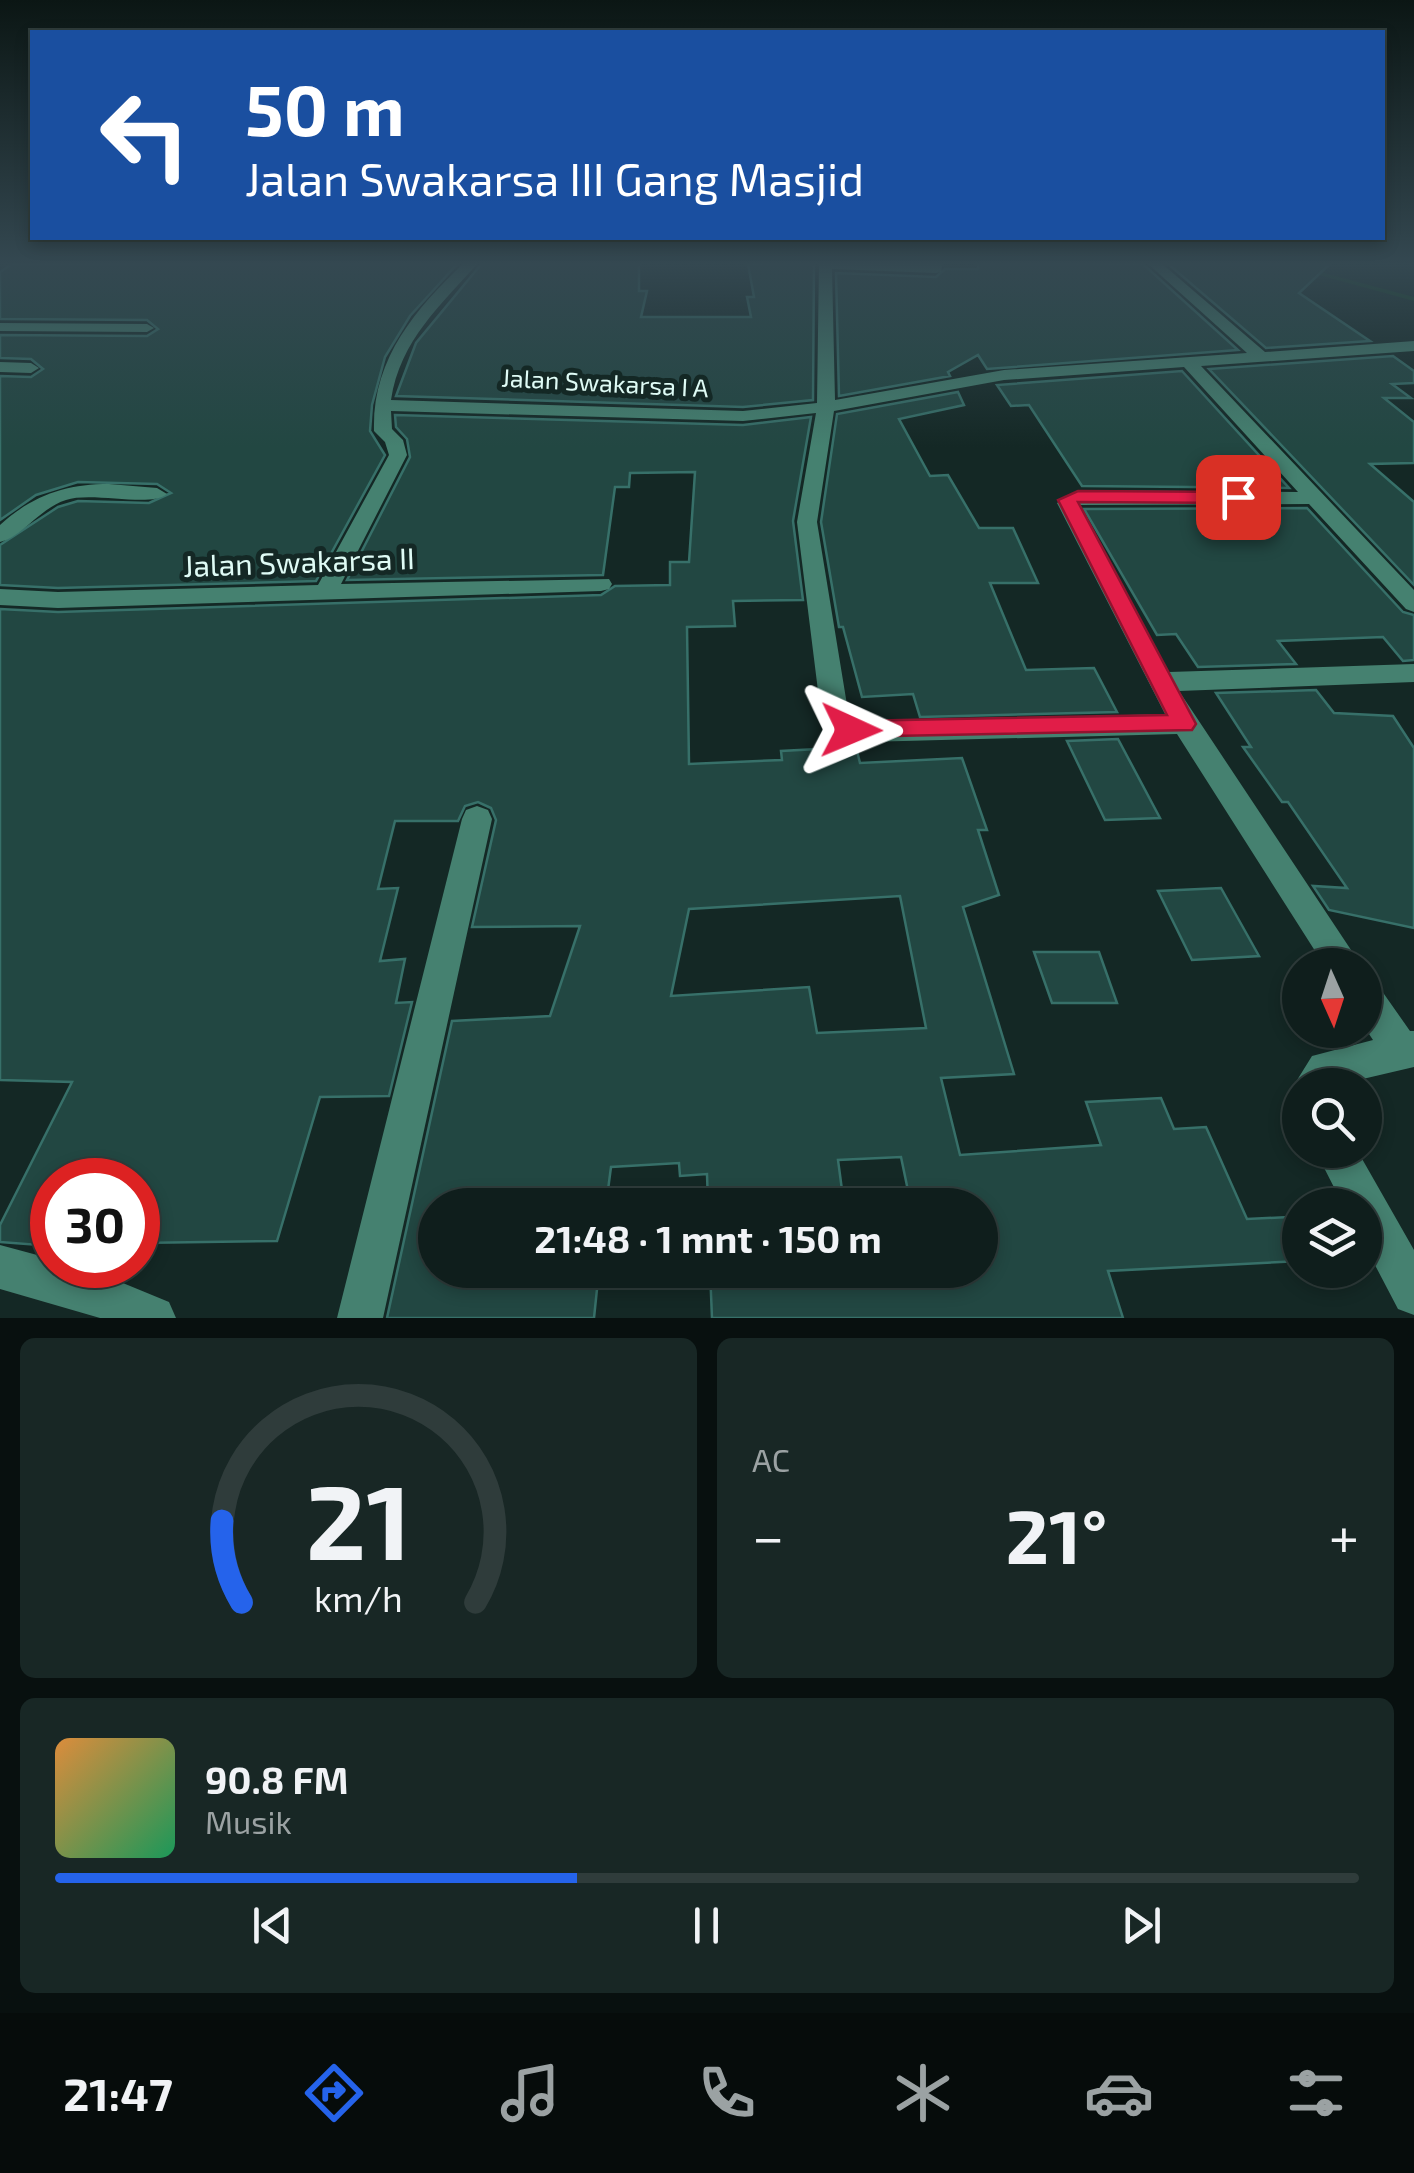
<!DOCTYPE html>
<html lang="id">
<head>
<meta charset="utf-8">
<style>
	:root { --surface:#0f1e1c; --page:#182725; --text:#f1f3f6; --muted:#9ba2a3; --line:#2f3c3b; --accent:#2563eb }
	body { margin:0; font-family:"Exo 2",sans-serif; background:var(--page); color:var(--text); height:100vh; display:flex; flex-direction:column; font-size:38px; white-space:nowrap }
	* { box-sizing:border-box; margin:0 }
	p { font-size:32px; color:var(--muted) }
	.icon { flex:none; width:55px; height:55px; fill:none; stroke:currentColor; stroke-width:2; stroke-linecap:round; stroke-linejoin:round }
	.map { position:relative; height:1318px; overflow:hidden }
	.side { display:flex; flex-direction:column; gap:20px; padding:20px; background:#08100f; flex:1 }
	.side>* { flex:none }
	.hud { position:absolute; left:30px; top:30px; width:1355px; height:210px; border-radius:0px; box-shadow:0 5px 15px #0003,0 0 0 2px var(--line); background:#1a4fa0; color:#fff; overflow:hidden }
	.needle { width:65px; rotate:177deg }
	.controls { position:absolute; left:1282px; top:948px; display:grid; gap:20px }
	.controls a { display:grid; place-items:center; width:100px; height:100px; border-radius:50%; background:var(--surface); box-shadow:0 5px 15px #0003,0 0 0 2px var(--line); font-size:50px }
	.speed { position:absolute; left:30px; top:1158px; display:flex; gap:20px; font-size:50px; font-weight:700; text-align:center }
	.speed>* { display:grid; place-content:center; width:130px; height:130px; border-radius:50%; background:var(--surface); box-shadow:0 5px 15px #0003,0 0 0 2px var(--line); line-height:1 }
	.speed .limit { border:15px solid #d22; background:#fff; color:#111 }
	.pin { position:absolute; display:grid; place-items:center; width:85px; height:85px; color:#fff; margin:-42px; border-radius:20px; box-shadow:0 5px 15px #0006 }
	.me { position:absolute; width:110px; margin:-55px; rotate:91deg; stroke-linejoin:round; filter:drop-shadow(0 0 8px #0008) }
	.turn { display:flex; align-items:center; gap:35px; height:210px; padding:0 50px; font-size:45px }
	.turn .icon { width:130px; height:130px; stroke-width:2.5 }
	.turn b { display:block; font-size:70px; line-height:85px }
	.big { font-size:75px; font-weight:700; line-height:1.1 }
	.side .tile { flex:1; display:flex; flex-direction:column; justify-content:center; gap:15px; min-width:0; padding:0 35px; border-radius:15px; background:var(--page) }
	.side .dial { align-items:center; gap:0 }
	.dial svg { height:260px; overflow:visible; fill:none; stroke:var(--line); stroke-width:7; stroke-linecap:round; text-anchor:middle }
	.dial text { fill:var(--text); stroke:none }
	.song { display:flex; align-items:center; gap:30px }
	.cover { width:120px; height:120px; border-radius:15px; background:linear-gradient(135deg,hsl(30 70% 55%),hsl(150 70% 35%)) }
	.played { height:10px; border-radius:5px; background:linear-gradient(90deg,var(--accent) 40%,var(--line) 40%) }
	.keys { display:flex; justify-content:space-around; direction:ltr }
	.heat { display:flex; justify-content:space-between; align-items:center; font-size:55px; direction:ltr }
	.side .tiles { flex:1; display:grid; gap:20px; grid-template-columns:1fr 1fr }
	.tile:last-child { grid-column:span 2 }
	.trip { position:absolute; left:418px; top:1188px; width:580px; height:100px; border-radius:50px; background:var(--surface); box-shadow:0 5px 15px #0003,0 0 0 2px var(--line); font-weight:700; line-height:100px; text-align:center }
	.menu { display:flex; height:160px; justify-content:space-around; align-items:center; background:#060c0b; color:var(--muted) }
	.menu .icon { width:70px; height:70px }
	.menu .selected { color:var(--accent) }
	.menu b { font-size:45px; color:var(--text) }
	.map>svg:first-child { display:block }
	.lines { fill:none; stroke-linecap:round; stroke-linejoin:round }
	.stream { fill:#124321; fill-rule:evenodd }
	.building { fill:#224742; stroke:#377069; stroke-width:2.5; fill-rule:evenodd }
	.minor { fill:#458170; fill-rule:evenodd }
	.route { fill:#e11d48; stroke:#92132f; stroke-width:2.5 }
	.labels { text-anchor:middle; stroke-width:10; stroke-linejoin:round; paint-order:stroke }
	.far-street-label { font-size:25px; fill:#dffbf5; stroke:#142825 }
	.street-label { font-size:30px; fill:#dffbf5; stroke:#142825 }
</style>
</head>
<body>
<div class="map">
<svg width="1414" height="1318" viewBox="0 0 1414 1318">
	<rect width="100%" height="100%" fill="#142825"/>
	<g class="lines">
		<!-- stream -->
		<path class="stream" d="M1271 262H1283L1414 297V301Z"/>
	</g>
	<!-- building -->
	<path class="building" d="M322 262H459L410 316 385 357 372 405 370 431 385 455 316 581 58 588 0 585V545L58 507 78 501 149 503 171 493 157 484 78 482 36 495 0 520V376L31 377 43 369 31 359 0 358V335L147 336 158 329 147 320 0 319V272L12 264Z
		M483 262H639V291H647L641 317H751L747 297H754L748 264 814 262 813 400 743 407 396 396 416 343Z
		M978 262 1143 264 1238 350 987 369 978 355 948 372 950 376 839 396 836 273 936 277 945 269H978Z
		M1332 262 1299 293 1370 341 1266 348 1167 263Z
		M1393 356 1414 371V383L1392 384 1411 398H1384L1414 422V463L1370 464 1414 502V585L1209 369Z
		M1182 371 1289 488 1082 486 1029 405 1011 406 997 385Z
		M958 392 964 405 899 419 930 476 948 475 979 528H1013L1038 583H990L1026 670 1094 668 1117 712 920 717 913 694 862 697 843 627H839L821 522 837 414Z
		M395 415 743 425 811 417 793 521 803 600 733 601 735 626 687 627 689 764 782 760 781 751 856 747 860 763 962 758 987 830H978L999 895 963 907 1014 1074 941 1078 960 1155 1101 1145 1086 1102 1161 1098 1174 1129 1206 1127 1247 1219 1289 1217 1300 1239V1261L1108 1271 1123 1318H712L710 1270H980V1205H911L901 1157 838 1160 844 1205H708L707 1174 680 1176 679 1163 611 1167 606 1205H435V1270H599L594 1318H387L452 1021 550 1016 580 926 472 927 496 820 491 808 478 802 465 806 458 821H395L378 889 398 888 380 961 405 959 396 1003 412 1002 389 1096 320 1097 277 1241 138 1243V1180H52V1246L0 1242V1225L72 1082 0 1080V609L58 612 601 595 615 586 670 585V562H689L695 472 630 473 629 487H615L603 575 347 580 410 457 407 439 396 427ZM900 896 926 1028 817 1033 809 987 671 996 689 909Z
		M1307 508 1403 612 1414 615V660L1403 661 1383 637 1278 641 1296 664 1198 667 1176 634 1157 635 1084 509Z
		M1316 690 1334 713 1393 716 1414 748V928L1329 910 1313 886 1347 888 1288 802H1282L1243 747H1251L1216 693Z
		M1118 739 1160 818 1105 820 1067 741Z
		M1221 888 1259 956 1192 960 1158 891Z
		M1034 952H1099L1117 1003H1052Z"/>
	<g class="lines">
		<!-- minor -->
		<path class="minor" d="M465 262H479C441 305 400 340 391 400L743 411 817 403 819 262H943L941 272 936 273 832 269 835 400 1004 370 1247 353 1146 262H1160L1265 352 1414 341V351L1201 366 1414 590V612L1406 609 1309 504 1078 505 1169 672 1414 664V682L1179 691 1361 965H1324L1177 734 865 742 830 732 821 715 797 522 816 413 743 421 391 411 392 429 403 440 407 455 341 584 609 579 612 584 609 589 601 591 58 608 0 605V589L58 592 318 585 389 455 385 442 374 431C372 360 414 310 465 262ZM1184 367 1298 492 1078 490 1057 503 1165 714 865 722 849 717 817 522 834 411 1004 380Z
			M0 323 147 324 154 328 147 332 0 331Z
			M0 362 31 363 39 368 31 373 0 372Z
			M109 484 157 488 167 494C151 508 92 491 66 500 40 508 22 537 0 542V525C33 495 66 484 109 484Z
			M477 806 488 810 492 819 383 1318H337L462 819 466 810Z
			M1365 978 1377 984 1410 1031H1414V1067L1337 1085H1300V1098L1294 1085 1312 1056 1373 1040 1365 1028Z
			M1315 1150H1357L1414 1250V1315L1398 1309 1365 1246V1205H1343Z
			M0 1245 52 1259V1265L84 1267 169 1302 176 1318H100L0 1289Z"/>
	</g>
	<!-- sky -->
	<linearGradient id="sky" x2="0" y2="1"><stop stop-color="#0b1614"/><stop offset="0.59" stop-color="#344851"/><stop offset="1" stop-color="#344851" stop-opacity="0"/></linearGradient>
	<rect width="1414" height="447" fill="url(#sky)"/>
	<!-- route -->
	<path class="route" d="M1078 491 1238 492 1247 497 1238 503 1078 502 1196 724 1192 730 842 737 839 730 842 724 851 721 1167 715 1058 500Z"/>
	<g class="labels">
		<!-- far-street labels -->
		<g class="far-street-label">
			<text transform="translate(605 383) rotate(3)" y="9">Jalan Swakarsa I A</text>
		</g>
		<!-- street labels -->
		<g class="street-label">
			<text transform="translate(299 563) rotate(-2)" y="10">Jalan Swakarsa II</text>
		</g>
	</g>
</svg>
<div class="controls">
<a><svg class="needle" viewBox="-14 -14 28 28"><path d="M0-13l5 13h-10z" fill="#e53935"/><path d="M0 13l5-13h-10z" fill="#9ba2a3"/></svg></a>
<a><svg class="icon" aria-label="search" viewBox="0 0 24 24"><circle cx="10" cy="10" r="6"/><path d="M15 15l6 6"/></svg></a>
<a><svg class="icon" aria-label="layers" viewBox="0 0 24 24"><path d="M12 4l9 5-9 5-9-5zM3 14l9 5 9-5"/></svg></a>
</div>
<div class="speed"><div class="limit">30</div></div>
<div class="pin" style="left:1238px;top:497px;background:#d93025"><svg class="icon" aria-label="arrive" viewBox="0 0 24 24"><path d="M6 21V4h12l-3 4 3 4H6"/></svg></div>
<svg class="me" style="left:851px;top:730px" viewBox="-20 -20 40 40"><path d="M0-17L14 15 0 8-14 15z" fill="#e11d48" stroke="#fff" stroke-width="4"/></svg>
<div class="trip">21:48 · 1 mnt · 150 m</div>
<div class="hud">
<div class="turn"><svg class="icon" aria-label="left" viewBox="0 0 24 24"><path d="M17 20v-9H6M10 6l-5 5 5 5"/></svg><div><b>50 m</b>Jalan Swakarsa III Gang Masjid</div></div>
</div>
</div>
<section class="side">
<div class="tiles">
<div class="tile dial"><svg viewBox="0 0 100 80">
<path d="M14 69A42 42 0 1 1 86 69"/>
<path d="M14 69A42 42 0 0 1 8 44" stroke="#2563eb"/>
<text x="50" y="56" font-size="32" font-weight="700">21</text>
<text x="50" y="72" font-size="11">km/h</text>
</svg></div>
<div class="tile"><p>AC</p>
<div class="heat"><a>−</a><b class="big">21°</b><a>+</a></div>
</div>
<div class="tile">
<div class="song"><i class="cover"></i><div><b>90.8 FM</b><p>Musik</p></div></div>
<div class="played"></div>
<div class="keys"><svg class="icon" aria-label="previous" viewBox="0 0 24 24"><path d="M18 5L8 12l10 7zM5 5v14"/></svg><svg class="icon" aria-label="pause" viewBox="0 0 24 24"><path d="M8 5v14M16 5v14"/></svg><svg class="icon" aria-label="next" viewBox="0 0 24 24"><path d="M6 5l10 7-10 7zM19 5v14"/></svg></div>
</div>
</div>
</section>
<nav class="menu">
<b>21:47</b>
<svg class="icon selected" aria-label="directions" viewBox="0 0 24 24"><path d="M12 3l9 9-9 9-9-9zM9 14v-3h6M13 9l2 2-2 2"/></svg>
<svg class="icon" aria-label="music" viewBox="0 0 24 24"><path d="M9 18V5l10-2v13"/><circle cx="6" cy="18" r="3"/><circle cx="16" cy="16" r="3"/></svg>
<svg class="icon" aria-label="phone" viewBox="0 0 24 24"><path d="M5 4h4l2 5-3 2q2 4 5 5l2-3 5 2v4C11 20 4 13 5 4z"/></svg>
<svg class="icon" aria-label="climate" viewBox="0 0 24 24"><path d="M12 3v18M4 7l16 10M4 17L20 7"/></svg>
<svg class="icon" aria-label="car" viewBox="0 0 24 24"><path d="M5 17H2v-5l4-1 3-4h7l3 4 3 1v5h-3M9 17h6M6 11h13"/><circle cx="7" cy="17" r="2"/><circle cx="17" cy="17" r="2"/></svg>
<svg class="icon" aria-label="filters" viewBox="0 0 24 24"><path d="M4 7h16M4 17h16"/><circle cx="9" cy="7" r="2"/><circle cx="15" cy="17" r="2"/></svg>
</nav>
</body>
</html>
